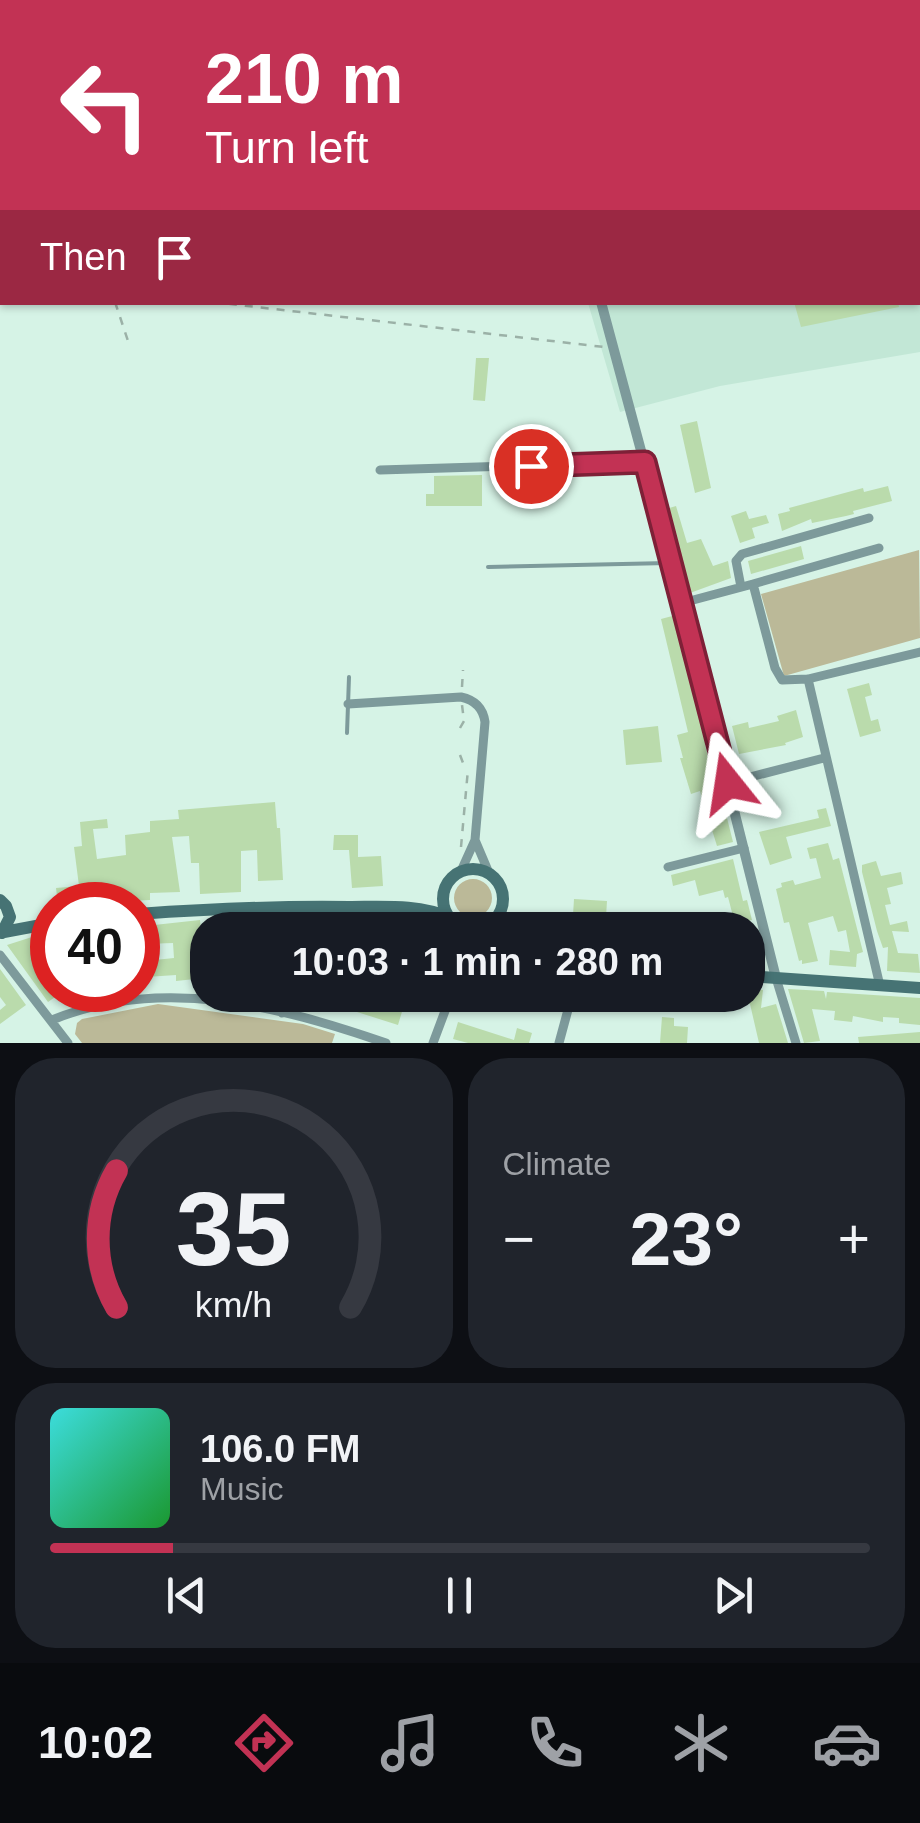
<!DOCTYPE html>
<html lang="en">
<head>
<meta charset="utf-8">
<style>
	:root { --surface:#171b24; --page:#20242c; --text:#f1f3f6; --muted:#9ea1a6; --line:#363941; --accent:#c23254 }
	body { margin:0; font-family:Helvetica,sans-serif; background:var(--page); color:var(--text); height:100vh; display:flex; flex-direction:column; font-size:38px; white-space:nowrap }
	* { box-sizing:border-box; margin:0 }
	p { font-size:32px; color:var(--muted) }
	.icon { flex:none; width:55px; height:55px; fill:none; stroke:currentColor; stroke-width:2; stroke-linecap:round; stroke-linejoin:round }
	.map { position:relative; height:1043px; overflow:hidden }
	.drawer { display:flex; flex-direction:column; gap:15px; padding:15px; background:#0d0f14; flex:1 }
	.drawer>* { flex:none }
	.hud { position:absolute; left:0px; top:0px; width:920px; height:305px; box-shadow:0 2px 8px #0004; background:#c23254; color:#fff; overflow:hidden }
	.speed { position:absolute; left:30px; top:882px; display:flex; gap:20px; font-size:50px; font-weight:700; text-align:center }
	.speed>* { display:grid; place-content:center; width:130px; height:130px; border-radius:50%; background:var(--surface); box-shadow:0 2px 8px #0004; line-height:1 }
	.speed .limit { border:15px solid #d22; background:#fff; color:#111 }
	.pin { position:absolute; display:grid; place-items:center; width:85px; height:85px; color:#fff; margin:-42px; border:5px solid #fff; border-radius:50%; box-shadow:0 2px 10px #0007 }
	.me { position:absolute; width:110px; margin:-55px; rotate:345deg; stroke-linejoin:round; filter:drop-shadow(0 0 8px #0008) }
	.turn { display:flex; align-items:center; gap:35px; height:210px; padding:0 40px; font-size:45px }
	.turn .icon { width:130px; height:130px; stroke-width:2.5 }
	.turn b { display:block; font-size:70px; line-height:85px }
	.then { display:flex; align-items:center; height:95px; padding:0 40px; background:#0003; gap:20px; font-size:38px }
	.big { font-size:75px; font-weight:800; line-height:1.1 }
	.drawer .tile { flex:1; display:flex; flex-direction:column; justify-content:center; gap:15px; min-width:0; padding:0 35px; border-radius:40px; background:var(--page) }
	.drawer .dial { align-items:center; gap:0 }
	.dial svg { height:260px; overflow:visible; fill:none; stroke:var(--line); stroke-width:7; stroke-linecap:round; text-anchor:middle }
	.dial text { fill:var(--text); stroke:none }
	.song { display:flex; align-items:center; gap:30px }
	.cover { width:120px; height:120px; border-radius:15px; background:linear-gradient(135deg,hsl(180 70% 55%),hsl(130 70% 35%)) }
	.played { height:10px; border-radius:5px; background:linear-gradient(90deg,var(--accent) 15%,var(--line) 15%) }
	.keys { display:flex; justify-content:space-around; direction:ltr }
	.heat { display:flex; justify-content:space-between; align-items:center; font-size:55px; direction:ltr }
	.drawer .tiles { flex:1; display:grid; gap:15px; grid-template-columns:1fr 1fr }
	.tile:last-child { grid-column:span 2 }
	.trip { position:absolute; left:190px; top:912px; width:575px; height:100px; border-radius:40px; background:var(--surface); box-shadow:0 2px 8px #0004; font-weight:800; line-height:100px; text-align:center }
	.dock { display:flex; height:160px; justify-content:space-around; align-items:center; background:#090b0e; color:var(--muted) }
	.dock .icon { width:70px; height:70px }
	.dock .current { color:var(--accent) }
	.dock b { font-size:45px; color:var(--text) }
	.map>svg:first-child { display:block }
	.built { fill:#c2e7d6 }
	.green { fill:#bbb998 }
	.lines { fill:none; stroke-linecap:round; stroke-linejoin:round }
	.stream { stroke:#78a5b8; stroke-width:2.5 }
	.building { fill:#badbac }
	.path { stroke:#9bb1a7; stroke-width:2.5; stroke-dasharray:8 8; stroke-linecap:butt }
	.service { stroke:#7d9a9b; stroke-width:4 }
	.minor { stroke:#7d9a9b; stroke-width:9 }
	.tertiary { stroke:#7d9a9b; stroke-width:10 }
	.secondary { stroke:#467374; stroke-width:12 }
	.route-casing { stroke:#7e2037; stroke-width:25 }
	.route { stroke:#c23254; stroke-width:18 }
</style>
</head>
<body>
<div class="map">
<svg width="920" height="1043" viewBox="0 0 920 1043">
	<rect width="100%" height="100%" fill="#d6f3e6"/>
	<!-- built -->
	<path class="built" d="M920 70V352L720 386 620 412 588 303 918 302Z"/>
	<!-- green -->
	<path class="green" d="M919 550 920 638 784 676 761 594Z
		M454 898a19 19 0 1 1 38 0a19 19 0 1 1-38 0Z
		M158 1004 303 1024 335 1034 332 1043H82L75 1034 77 1023 82 1019Z"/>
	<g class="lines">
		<!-- stream -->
		<path class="stream" d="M0 201 2 200"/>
	</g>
	<!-- building -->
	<path class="building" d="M794 302H898L899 307 801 327Z
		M476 358H489L485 401 473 400Z
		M697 421 711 488 695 493 680 425Z
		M482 475V506H426V494H434V476Z
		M888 486 892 501 853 511 854 514 846 516 812 523 811 519 782 531 778 514 790 511 789 508 863 488 864 492Z
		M676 506 687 543 701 539 713 566 728 561 731 578 690 593 666 509Z
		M746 511 749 519 766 515 769 523 752 528 755 538 740 543 731 516Z
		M801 546 804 559 751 574 748 561Z
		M676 615 708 744 705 745 713 778H717L733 842 717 846 700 791 691 794 680 758H683L677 735 688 732 661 619Z
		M869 683 872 695 865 697 871 721 878 719 881 731 860 737 847 689Z
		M796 710 803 737 785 743 786 745 739 754 732 726 748 722 749 728 779 721 777 716Z
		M658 726 662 762 626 765 623 730Z
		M275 802 277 828H280L283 880 258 881 257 850 241 851V892L200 894 199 863H191L189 836 172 837 180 892 150 893V900L129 901 128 893 72 899 73 905H58L56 888 79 886 74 847 82 846 80 822 107 819 108 828 93 829 97 859 126 855 125 835 150 832V821L179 819 178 810Z
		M826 808 831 826 786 837 792 858 770 865 759 832 819 818 817 810Z
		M334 835H358V857L381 856 383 886 352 888 349 850H333Z
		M828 843 833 860 839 858 863 952 857 954 856 967 829 965 830 950 850 952 846 930 838 932 833 916 808 923 818 961 802 964V960L799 961 789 922 784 923 776 889 782 887 781 883 793 880 795 885 821 878 816 858 810 859 807 848Z
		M733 859 743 901 747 900 752 920 735 924 728 897 725 898 723 890 699 896 695 880 673 886 671 875Z
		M876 861 881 876 901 872 903 884 887 888 891 904 885 905 890 925 907 921 909 932 892 931 898 953 918 954 920 973 887 971 888 947 883 948 877 931 862 872V865Z
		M574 899 607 901 606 917 573 915Z
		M200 920 202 939 192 940 195 979 176 981V975L146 977 145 961 174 958 173 943 146 944 145 926Z
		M32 937 52 973V990H65L48 1002 7 945Z
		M0 969 26 1005 0 1024V1010L6 1005 0 997Z
		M748 988 763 990 761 1008 776 1004 788 1043H759L750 1004 720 1000V995H748Z
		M788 989 824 991 826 999 827 992 920 998V1025L899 1023V1018L883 1017V1022L853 1016 852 1022 834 1020 835 1011 812 1009 820 1041 804 1043Z
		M338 995H407L398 1025 335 1005Z
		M662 1017 674 1018V1026L688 1027 687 1043H660Z
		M458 1022 514 1040 517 1028 532 1033 529 1043H468L453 1039Z
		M920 1032V1043H859L858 1037Z"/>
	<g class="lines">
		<!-- path -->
		<path class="path" d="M115 302 128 341
			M213 302 604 347
			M462 687 463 670
			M460 728 464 721 462 705
			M460 755 465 768
			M461 847 468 769"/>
		<!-- service -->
		<path class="service" d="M880 2V0
			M488 567 668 563
			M347 733 349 677"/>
		<!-- minor -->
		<path class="minor" d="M667 0V2
			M918 69H920
			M380 470 645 462
			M753 584 879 548
			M741 587 736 561 742 554 869 518
			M682 603 753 584 775 668 782 680 808 679 920 652
			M808 679 880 986
			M348 704 461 697C475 700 483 708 485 722L475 840 461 871
			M727 783 824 758
			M475 840 489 873
			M668 867 744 848
			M303 930 308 907
			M481 930 482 928
			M0 955 68 1043
			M776 978 796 1043
			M282 1013 286 995
			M52 1020C162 975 278 1006 386 1043
			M433 1043 451 995
			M559 1043 572 995"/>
		<!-- tertiary -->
		<path class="tertiary" d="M519 0 520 2
			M601 302 682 603 776 978"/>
		<!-- secondary -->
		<path class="secondary" d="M443 899a30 30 0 1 1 60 0a30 30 0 1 1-60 0Z
			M0 900 6 906 10 917 2 933
			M138 914C208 909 279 906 349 907 383 907 419 904 450 918
			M4 932 52 923
			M748 976 920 988"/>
	</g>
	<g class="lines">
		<!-- route casing -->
		<g class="route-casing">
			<path id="route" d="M531 466 645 462 728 783"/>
		</g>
		<!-- route -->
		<use href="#route" class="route"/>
	</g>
</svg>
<div class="speed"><div class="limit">40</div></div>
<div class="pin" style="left:531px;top:466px;background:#d93025"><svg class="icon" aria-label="arrive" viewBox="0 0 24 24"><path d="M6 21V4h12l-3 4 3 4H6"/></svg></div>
<svg class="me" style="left:728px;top:783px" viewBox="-20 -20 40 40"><path d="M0-17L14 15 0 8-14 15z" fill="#c23254" stroke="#fff" stroke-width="4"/></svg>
<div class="trip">10:03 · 1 min · 280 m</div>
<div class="hud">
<div class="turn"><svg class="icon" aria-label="left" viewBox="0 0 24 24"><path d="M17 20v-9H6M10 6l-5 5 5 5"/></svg><div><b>210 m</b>Turn left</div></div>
<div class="then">Then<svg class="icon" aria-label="arrive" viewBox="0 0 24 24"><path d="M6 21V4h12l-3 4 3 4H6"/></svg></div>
</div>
</div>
<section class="drawer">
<div class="tiles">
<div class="tile dial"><svg viewBox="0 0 100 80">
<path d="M14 69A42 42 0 1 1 86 69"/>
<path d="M14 69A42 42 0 0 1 14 27" stroke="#c23254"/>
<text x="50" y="56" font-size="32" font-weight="700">35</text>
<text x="50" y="72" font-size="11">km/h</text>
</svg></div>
<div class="tile"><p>Climate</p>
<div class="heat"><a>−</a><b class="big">23°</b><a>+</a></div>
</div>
<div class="tile">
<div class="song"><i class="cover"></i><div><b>106.0 FM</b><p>Music</p></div></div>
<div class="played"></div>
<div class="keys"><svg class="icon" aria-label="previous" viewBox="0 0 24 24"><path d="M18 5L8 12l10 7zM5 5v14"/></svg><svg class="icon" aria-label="pause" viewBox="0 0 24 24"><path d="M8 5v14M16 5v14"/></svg><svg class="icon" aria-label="next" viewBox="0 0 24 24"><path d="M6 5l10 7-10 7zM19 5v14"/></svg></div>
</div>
</div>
</section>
<nav class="dock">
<b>10:02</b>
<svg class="icon current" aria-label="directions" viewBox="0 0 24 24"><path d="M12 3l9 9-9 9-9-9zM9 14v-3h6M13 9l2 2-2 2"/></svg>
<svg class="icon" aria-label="music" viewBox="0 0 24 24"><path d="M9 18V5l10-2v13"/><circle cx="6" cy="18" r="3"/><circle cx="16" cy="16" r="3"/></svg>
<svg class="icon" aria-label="phone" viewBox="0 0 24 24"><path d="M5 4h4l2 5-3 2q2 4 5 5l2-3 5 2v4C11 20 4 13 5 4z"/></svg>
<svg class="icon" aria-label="climate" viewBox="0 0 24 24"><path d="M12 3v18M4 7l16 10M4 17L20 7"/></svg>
<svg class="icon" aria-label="car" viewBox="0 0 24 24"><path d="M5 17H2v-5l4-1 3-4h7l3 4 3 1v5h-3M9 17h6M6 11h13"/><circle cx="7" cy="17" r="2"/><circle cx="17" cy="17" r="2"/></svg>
</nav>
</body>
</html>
